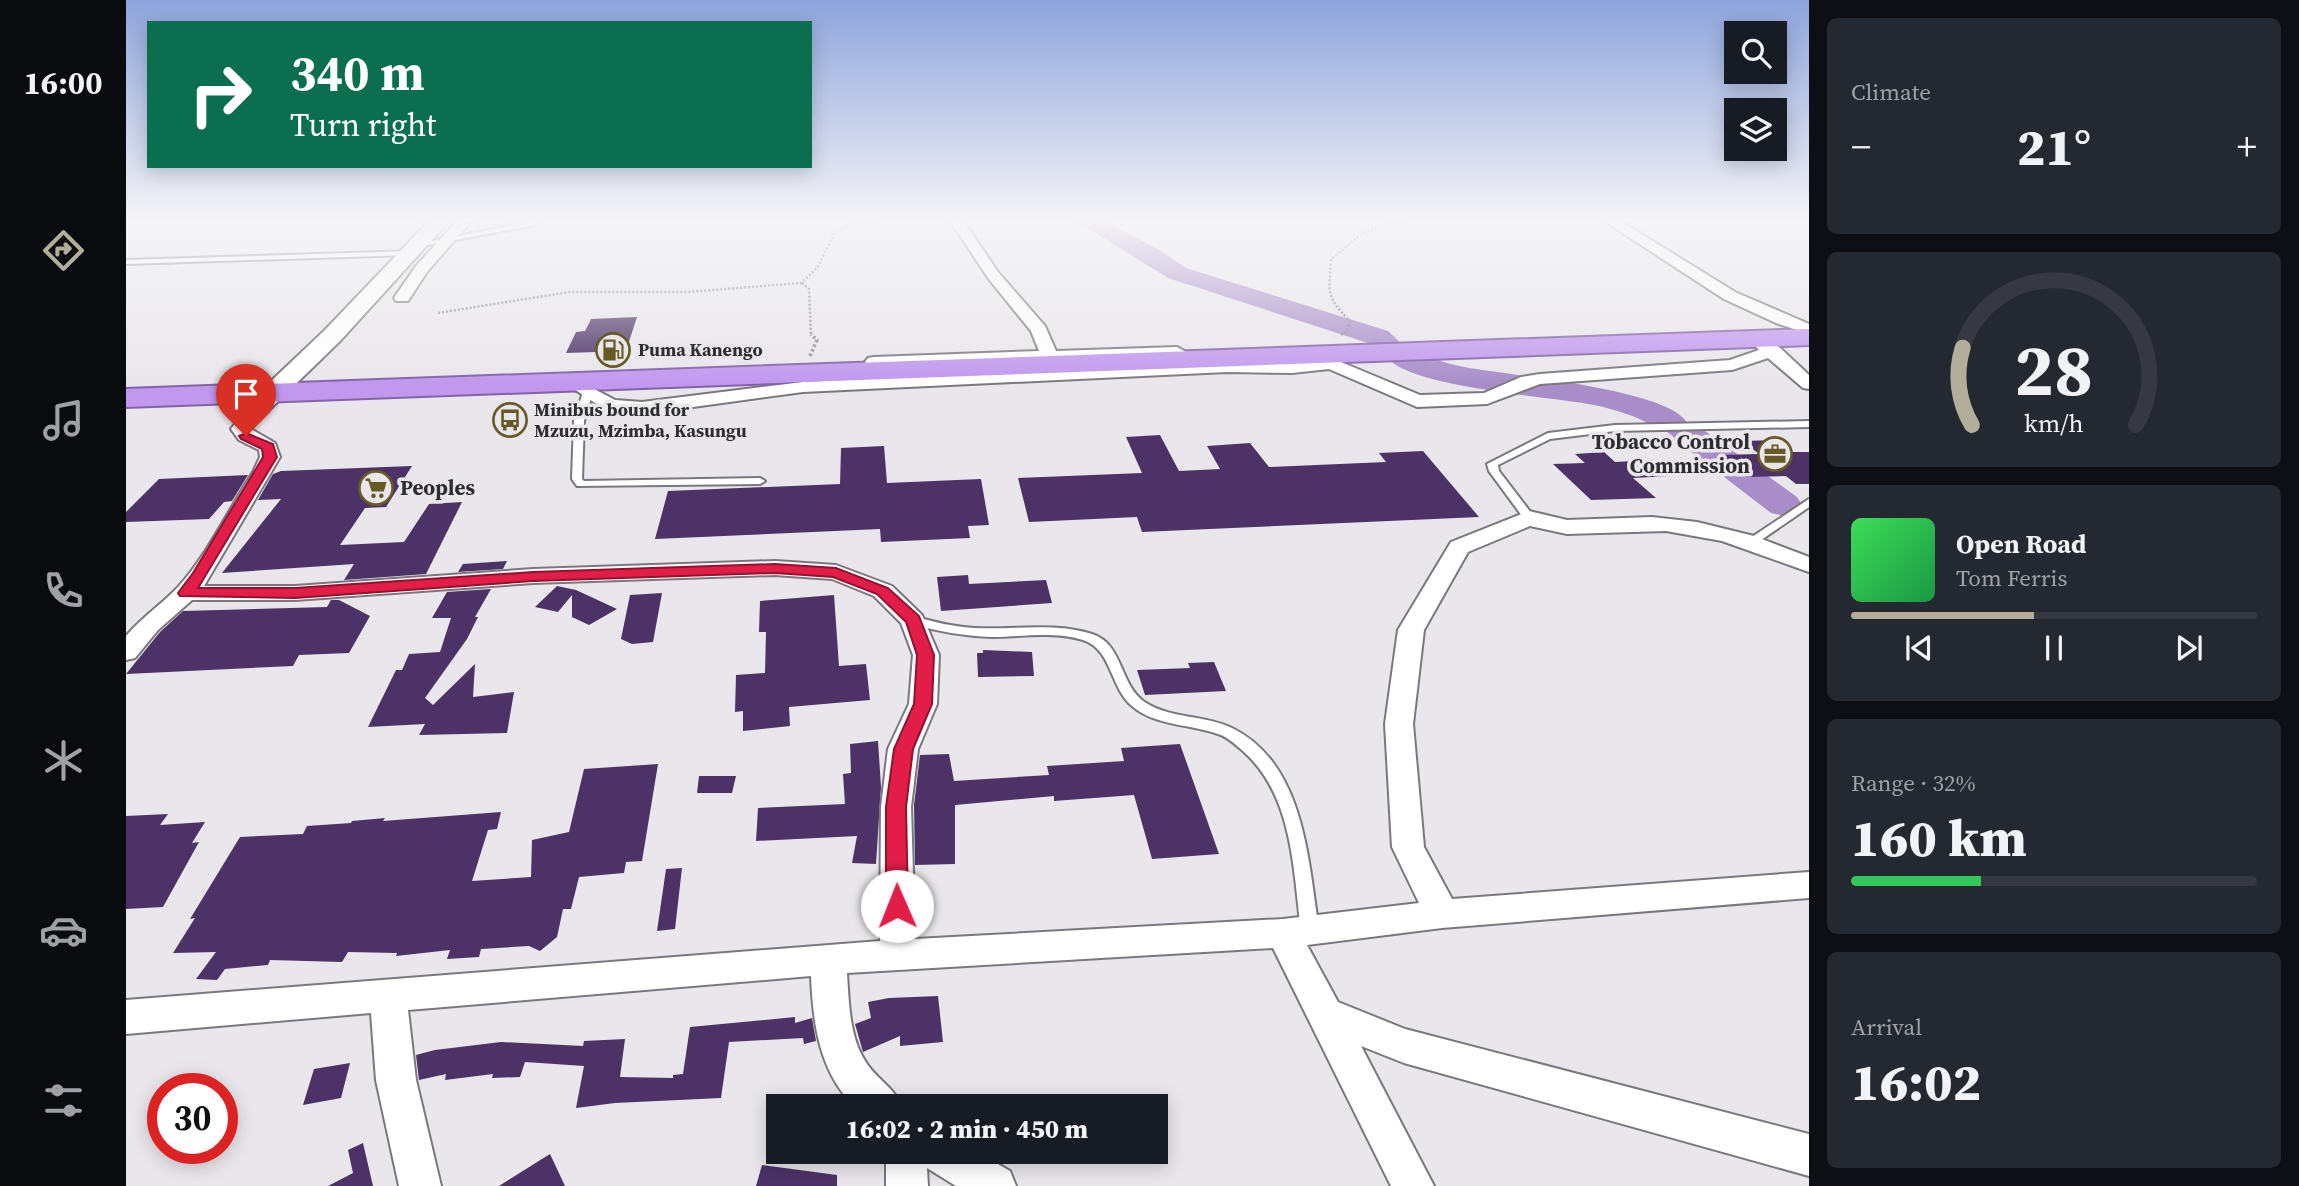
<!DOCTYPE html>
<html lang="en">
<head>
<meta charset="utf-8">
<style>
	:root { --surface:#171b24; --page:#242831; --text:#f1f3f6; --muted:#9ea1a6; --line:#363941; --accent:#b3ae99 }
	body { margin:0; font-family:"Source Serif 4",serif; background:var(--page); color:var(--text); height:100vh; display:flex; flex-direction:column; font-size:26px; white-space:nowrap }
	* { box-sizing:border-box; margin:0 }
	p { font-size:23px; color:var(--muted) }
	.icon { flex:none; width:38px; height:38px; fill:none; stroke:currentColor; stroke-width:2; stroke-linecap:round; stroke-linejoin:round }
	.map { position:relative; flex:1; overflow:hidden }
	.sheet { display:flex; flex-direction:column; gap:18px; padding:18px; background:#0d0f14; width:490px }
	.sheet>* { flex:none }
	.hud { position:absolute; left:21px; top:21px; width:665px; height:147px; border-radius:0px; box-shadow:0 4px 18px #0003; background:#0b6e4f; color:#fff; overflow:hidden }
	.tools { position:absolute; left:1598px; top:21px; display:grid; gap:14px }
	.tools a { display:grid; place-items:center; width:63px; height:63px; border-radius:0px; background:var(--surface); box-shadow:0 4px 18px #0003; font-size:35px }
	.speed { position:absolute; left:21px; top:1073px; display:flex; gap:14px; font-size:35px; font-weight:700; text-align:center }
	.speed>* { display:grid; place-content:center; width:91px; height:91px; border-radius:50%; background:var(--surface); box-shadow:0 4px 18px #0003; line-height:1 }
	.speed .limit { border:10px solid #d22; background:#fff; color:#111 }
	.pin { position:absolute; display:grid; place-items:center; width:60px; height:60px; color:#fff; margin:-72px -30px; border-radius:50% 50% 50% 0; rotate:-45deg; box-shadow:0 0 7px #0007 }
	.pin .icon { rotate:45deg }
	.me { position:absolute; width:77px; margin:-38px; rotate:359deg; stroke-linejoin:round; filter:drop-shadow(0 0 5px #0008) }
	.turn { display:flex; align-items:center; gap:24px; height:147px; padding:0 28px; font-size:32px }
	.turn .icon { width:91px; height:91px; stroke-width:2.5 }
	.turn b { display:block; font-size:49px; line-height:60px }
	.big { font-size:52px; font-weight:800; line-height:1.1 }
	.sheet .tile { flex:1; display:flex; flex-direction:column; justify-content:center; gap:10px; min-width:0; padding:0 24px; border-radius:10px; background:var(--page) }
	.sheet .dial { align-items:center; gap:0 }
	.dial svg { height:182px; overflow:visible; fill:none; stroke:var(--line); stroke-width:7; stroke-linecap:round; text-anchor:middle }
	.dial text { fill:var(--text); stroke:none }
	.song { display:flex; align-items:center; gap:21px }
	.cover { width:84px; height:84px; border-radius:10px; background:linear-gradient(135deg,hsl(130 70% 55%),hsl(140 70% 35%)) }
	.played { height:7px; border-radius:4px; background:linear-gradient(90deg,var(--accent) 45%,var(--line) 45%) }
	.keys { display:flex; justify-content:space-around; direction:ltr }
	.heat { display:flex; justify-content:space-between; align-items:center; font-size:38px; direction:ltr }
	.charge { height:10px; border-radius:5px; background:linear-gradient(90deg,#34c759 32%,var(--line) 0) }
	.trip { position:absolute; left:640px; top:1094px; width:402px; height:70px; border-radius:0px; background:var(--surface); box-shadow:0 4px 18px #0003; font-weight:800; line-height:70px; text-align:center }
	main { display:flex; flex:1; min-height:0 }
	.dock { display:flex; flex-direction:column; width:126px; justify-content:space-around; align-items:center; background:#090b0e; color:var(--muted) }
	.dock .icon { width:49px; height:49px }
	.dock .on { color:var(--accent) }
	.dock b { font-size:32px; color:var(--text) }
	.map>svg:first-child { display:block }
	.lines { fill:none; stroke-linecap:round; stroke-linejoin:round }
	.river { fill:#a88dc9; fill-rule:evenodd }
	.building { fill:#4c3267 }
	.service-casing { stroke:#7a787c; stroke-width:4 }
	.minor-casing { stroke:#7a787c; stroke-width:4 }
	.secondary-casing { stroke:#7a787c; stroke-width:4 }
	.trunk-casing { stroke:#8362a8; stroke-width:4 }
	.path-far1 { stroke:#8d8c8f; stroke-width:2.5; stroke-dasharray:2 2; stroke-linecap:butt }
	.path { stroke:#8d8c8f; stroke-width:3.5; stroke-dasharray:2.5 2.5; stroke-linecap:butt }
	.service { fill:#fff; fill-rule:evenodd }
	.minor { fill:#fff; fill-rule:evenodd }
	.secondary { fill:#fff; fill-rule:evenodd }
	.trunk { fill:#c098ee; fill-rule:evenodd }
	.route { fill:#e11d48; stroke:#92132f; stroke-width:2 }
	.labels { text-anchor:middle; stroke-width:7; stroke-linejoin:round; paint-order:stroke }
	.far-poi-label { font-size:18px; font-weight:bold; fill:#2e2d2f; stroke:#e9e7eb; text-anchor:start }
	.poi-label { font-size:21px; font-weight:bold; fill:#2e2d2f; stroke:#e9e7eb; text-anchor:end }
</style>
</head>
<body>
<main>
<nav class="dock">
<b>16:00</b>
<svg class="icon on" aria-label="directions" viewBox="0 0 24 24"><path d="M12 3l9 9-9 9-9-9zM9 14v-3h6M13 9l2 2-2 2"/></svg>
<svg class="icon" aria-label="music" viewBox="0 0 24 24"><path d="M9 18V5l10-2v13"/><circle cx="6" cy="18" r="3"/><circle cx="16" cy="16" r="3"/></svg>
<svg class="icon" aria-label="phone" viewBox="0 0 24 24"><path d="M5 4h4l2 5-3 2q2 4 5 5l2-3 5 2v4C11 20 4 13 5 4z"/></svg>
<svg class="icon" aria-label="climate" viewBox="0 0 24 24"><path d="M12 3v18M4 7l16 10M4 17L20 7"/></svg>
<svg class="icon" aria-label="car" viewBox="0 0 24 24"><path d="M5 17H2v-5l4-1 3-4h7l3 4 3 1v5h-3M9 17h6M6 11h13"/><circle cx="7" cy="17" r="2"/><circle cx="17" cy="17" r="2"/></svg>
<svg class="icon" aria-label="filters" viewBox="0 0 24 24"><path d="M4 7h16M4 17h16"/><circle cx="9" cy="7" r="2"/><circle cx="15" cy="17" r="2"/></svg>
</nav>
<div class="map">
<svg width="1683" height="1186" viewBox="0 0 1683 1186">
	<rect width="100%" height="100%" fill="#e9e7eb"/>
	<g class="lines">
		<!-- river -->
		<path class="river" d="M947 219H975L1033 250 1060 268 1262 331 1278 346 1276 349C1297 354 1316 363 1338 367 1379 375 1546 389 1562 424L1572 426 1671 497 1676 505 1671 513 1658 516 1645 513 1550 440C1543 430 1535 430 1524 424 1506 415 1488 409 1468 405 1428 397 1281 387 1261 357L1263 354 1254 352 1242 343 1042 278Z"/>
	</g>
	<!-- building -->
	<path class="building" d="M511 317 500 351 440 353 450 332 459 331 465 319Z
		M1034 435 1053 471 1094 469 1081 446 1124 443 1143 467 1260 462 1253 453 1297 451 1353 517 1016 532 1011 517 903 522 892 478 1016 473 1000 437Z
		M1651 440 1667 452H1683V484H1670L1660 476 1620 477 1593 455 1633 454 1617 441Z
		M758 446 761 483 855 479 863 525 842 526 844 538 755 542 754 529 529 539 542 491 714 484 715 448Z
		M1478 452 1489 462 1526 460 1545 476 1507 478 1530 498 1465 500 1427 464 1459 463 1449 454Z
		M286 466 260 507 239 508 214 545 278 542 303 504 336 502 300 574 218 580 228 564 96 573 155 499 132 500 147 474 155 471Z
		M122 475 106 501 98 502 83 519 0 522V512L33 479Z
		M381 561 377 569 332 572 337 564Z
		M842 575 843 584 920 580 926 603 815 611 811 577Z
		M431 586 450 590 491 609 463 625 446 617V595L432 612 409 607Z
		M365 589 349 617H352L341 639 299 698 307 705 349 664 347 697 388 692 381 733 293 735 299 724 242 727 270 670H276L283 654 314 652 325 618H306L321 592Z
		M536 593 527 642 506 644 495 639 504 595Z
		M708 595 713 666 740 664 744 700 663 707 664 726 617 731V711L609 712 610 675 639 673 640 632H633L634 601Z
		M205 600H213L244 616 223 653 173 655 167 666 0 674 34 632 57 611 201 607Z
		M857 650 906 652 908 676 852 677 851 653H857Z
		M1088 662 1100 691 1019 695 1011 670 1064 668 1062 663Z
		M752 741 755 787 750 864 726 863 731 836 630 841 632 808 719 804 717 774 725 773 724 744Z
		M1054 744 1093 854 1026 859 1008 795 928 801V796L829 805V864L789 865 788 805 794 755 823 754 828 781 923 775 921 766 998 761 995 748Z
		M532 764 516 861 500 862 498 873 453 877 445 909H437L431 937 414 951 403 946 355 949 353 957 321 959 324 950 270 956 271 953 222 952 216 962 144 960 142 965 99 969 91 980 70 979 90 952 47 953 69 918 64 919 114 837 177 834 181 826 225 823 226 821 259 818 257 821 375 812 371 829 362 830 346 881 405 877 406 840 443 832 458 769Z
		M573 776H610L606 793H571Z
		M42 814 34 825 79 822 66 843 73 842 37 907 0 909V816Z
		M556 868 549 929 531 931 540 869Z
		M812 996 817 1042 774 1046V1036L737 1052 729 1024 745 1018 742 1002 763 998Z
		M669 1017V1023L686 1018 690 1041 678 1044 677 1038 603 1042 595 1098 489 1103 450 1108 458 1066 399 1062 394 1077 366 1078 367 1074 319 1080 320 1074 293 1080 290 1055 309 1050 375 1042 457 1046 458 1041 499 1039 494 1077 547 1078V1075L557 1074 564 1027Z
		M224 1063 215 1098 177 1105 188 1069Z
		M237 1143 247 1186H202L227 1173 222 1150Z
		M424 1154 439 1186H373Z
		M636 1165 711 1175V1186H630Z"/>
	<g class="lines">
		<!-- service casing -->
		<g class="service-casing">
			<path id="service" d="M407 219H415L405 226 291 247 287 245 403 222Z
				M286 251 287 253 283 255 0 264V260Z
				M462 389 467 392 458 421 456 479 458 481 634 478 639 481 634 484 451 486 446 479 448 421 457 392Z
				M1683 421V427L1489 431 1424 439 1372 465 1373 471 1409 518 1403 521 1399 520 1363 471 1361 464 1422 433 1489 425Z
				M1683 499V507L1628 545H1620L1618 543 1620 541Z
				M787 616C808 622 828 627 849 628 887 630 929 622 966 634 998 644 993 686 1020 703 1046 719 1079 715 1106 728 1179 764 1182 861 1193 930L1190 935 1184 937 1178 935 1175 930C1167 869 1167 796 1118 752 1110 745 1102 737 1092 734 1064 724 1029 726 1006 706 984 688 986 649 957 640 929 631 895 637 866 637 837 636 810 631 783 623L781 620 783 617Z"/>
		</g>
		<!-- minor casing -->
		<g class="minor-casing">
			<path id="minor" d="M333 219H347L301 272 282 301H270L268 298 290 266Z
				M823 219H836L872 272 919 326 930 351 1051 347 1060 352 1051 357 742 366 739 362 742 358 748 357 913 351 905 331 862 278Z
				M1475 219H1491L1609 292 1683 324V334L1650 323 1598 299Z
				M1635 338 1653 347 1683 375V389L1677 388 1642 358 1606 370 1414 384 1361 404 1291 407 1203 369 1166 373 1101 372 677 392 516 414 478 409 448 389 457 383 489 400 516 402 677 382 1101 362 1185 360 1182 357 1185 353 1191 352 1294 395 1358 393 1395 377 1414 374 1604 360 1633 350 1627 343Z
				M133 400 142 406 125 429 149 443 154 457 78 586H169L407 569 649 561 710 565 766 586 796 615 813 655 811 704 792 749 785 807 789 939 1157 919 1293 903 1266 847 1259 724 1272 630 1325 542 1403 511 1441 520 1526 517 1571 522 1628 536 1683 557V572L1596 541 1540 531 1441 534 1404 526 1342 552 1298 630 1287 724 1298 847 1326 899 1683 872V898L1316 928 1181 945 1212 1002 1279 1029 1683 1134V1176L1278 1063 1235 1046 1308 1186H1265L1147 948 721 973C723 1003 723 1038 741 1064 752 1080 768 1088 776 1106H728C693 1071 687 1023 685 976L282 1010 290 1080 315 1186H273L250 1080 245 1013 0 1034V1000L754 941 755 807 762 749 783 704 787 655 775 623 748 596 706 579 649 575 407 583 169 600H66L32 630 9 658 0 660V636C16 617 36 604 52 587 80 557 104 507 127 472L134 457 133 450 113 440 105 429 126 402Z
				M760 1152H851L884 1171 890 1186H830L801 1168 802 1186H760Z"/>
		</g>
		<!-- secondary casing -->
		<g class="secondary-casing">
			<path id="secondary" d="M305 219H325L215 340 142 411 133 414 124 411 120 406 124 401 199 330Z"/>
		</g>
		<!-- trunk casing -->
		<g class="trunk-casing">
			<path id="trunk" d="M1683 329V345L0 407V389Z"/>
		</g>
		<!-- path-far1 -->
		<path class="path-far1" d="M676 283 683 289 685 336
			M312 313 443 292H561L675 283 691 268 709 232 729 224 760 219
			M1215 335 1220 332 1224 321C1199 296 1203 293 1205 259L1237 233 1287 219"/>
		<!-- path -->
		<path class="path" d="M684 356 691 340 685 334"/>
		<!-- service -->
		<use href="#service" class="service"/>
		<!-- minor -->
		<use href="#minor" class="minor"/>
		<!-- secondary -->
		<use href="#secondary" class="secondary"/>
		<!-- trunk -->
		<use href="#trunk" class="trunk"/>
	</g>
	<!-- sky -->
	<linearGradient id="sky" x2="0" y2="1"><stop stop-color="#8ea4dc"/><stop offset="0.57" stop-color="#f5f4f6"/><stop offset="1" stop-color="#f5f4f6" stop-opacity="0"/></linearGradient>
	<rect width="1683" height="385" fill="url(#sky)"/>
	<!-- route -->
	<path class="route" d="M120 433 147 444 151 457 72 588H169L407 572 649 564 710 568 762 588 793 616 808 655 806 704 787 749 780 807 782 906 779 912 771 915 764 912 760 906V807L768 749 788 704 791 655 780 622 751 594 707 577 649 573 407 581 169 598 54 596 52 593 67 573 137 457 136 449 115 439 113 436Z"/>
	<!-- icons -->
	<defs>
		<g id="fuel-ring" transform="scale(1.75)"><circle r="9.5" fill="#e9e7eb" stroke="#685a27" stroke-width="1.5"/><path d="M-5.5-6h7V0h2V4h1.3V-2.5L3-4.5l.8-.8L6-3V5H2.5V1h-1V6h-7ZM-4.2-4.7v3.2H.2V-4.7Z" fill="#685a27"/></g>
		<g id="bus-ring" transform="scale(1.75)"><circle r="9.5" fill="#e9e7eb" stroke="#685a27" stroke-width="1.5"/><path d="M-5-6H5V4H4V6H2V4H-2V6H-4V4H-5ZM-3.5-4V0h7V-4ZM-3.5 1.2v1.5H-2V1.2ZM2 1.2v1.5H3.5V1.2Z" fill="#685a27"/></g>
		<g id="office-ring" transform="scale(1.75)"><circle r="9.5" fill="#e9e7eb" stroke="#685a27" stroke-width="1.5"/><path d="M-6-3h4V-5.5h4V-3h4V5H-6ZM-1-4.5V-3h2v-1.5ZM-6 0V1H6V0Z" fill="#685a27"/></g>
		<g id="supermarket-ring" transform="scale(1.75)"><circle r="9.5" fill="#e9e7eb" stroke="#685a27" stroke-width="1.5"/><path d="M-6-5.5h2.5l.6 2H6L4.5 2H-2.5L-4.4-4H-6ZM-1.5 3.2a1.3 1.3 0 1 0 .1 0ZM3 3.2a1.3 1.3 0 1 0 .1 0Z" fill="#685a27"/></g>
	</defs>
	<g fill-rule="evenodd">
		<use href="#fuel-ring" x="487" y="350"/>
		<use href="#bus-ring" x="384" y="420"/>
		<use href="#office-ring" x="1649" y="454"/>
		<use href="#supermarket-ring" x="250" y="488"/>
	</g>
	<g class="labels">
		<!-- far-poi labels -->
		<g class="far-poi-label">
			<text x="512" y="356">Puma Kanengo</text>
			<text x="408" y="416">Minibus bound for<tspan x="408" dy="21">Mzuzu, Mzimba, Kasungu</tspan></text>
		</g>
		<!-- poi labels -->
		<g class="poi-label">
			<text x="1624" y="449">Tobacco Control<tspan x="1624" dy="24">Commission</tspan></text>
			<text x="274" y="495" text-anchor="start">Peoples</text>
		</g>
	</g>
</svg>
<div class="tools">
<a><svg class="icon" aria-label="search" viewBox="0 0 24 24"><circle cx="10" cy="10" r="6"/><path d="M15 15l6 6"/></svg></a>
<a><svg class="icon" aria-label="layers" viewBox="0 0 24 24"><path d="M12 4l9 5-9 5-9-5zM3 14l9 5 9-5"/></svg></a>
</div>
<div class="speed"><div class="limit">30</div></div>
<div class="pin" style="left:120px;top:436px;background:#d93025"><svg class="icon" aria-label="arrive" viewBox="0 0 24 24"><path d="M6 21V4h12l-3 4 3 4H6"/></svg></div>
<svg class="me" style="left:771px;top:906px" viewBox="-20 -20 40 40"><circle r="19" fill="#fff"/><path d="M0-13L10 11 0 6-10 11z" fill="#e11d48"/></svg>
<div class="trip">16:02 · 2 min · 450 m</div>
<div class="hud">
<div class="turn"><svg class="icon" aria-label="right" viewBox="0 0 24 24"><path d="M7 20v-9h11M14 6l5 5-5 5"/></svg><div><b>340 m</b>Turn right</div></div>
</div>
</div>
<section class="sheet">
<div class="tile"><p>Climate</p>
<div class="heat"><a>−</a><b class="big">21°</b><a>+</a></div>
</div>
<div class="tile dial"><svg viewBox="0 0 100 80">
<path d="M14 69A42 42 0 1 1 86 69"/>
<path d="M14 69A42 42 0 0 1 10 35" stroke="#b3ae99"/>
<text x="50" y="56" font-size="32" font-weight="700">28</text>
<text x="50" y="72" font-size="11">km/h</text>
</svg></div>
<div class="tile">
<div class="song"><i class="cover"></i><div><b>Open Road</b><p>Tom Ferris</p></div></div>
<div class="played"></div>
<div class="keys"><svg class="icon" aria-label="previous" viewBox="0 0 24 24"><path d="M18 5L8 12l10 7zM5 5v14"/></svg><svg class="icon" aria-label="pause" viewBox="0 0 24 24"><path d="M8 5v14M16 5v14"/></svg><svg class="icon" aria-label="next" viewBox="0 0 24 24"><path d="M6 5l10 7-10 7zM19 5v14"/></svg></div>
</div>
<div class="tile"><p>Range · 32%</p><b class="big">160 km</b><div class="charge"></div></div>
<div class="tile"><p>Arrival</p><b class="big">16:02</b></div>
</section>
</main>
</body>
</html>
